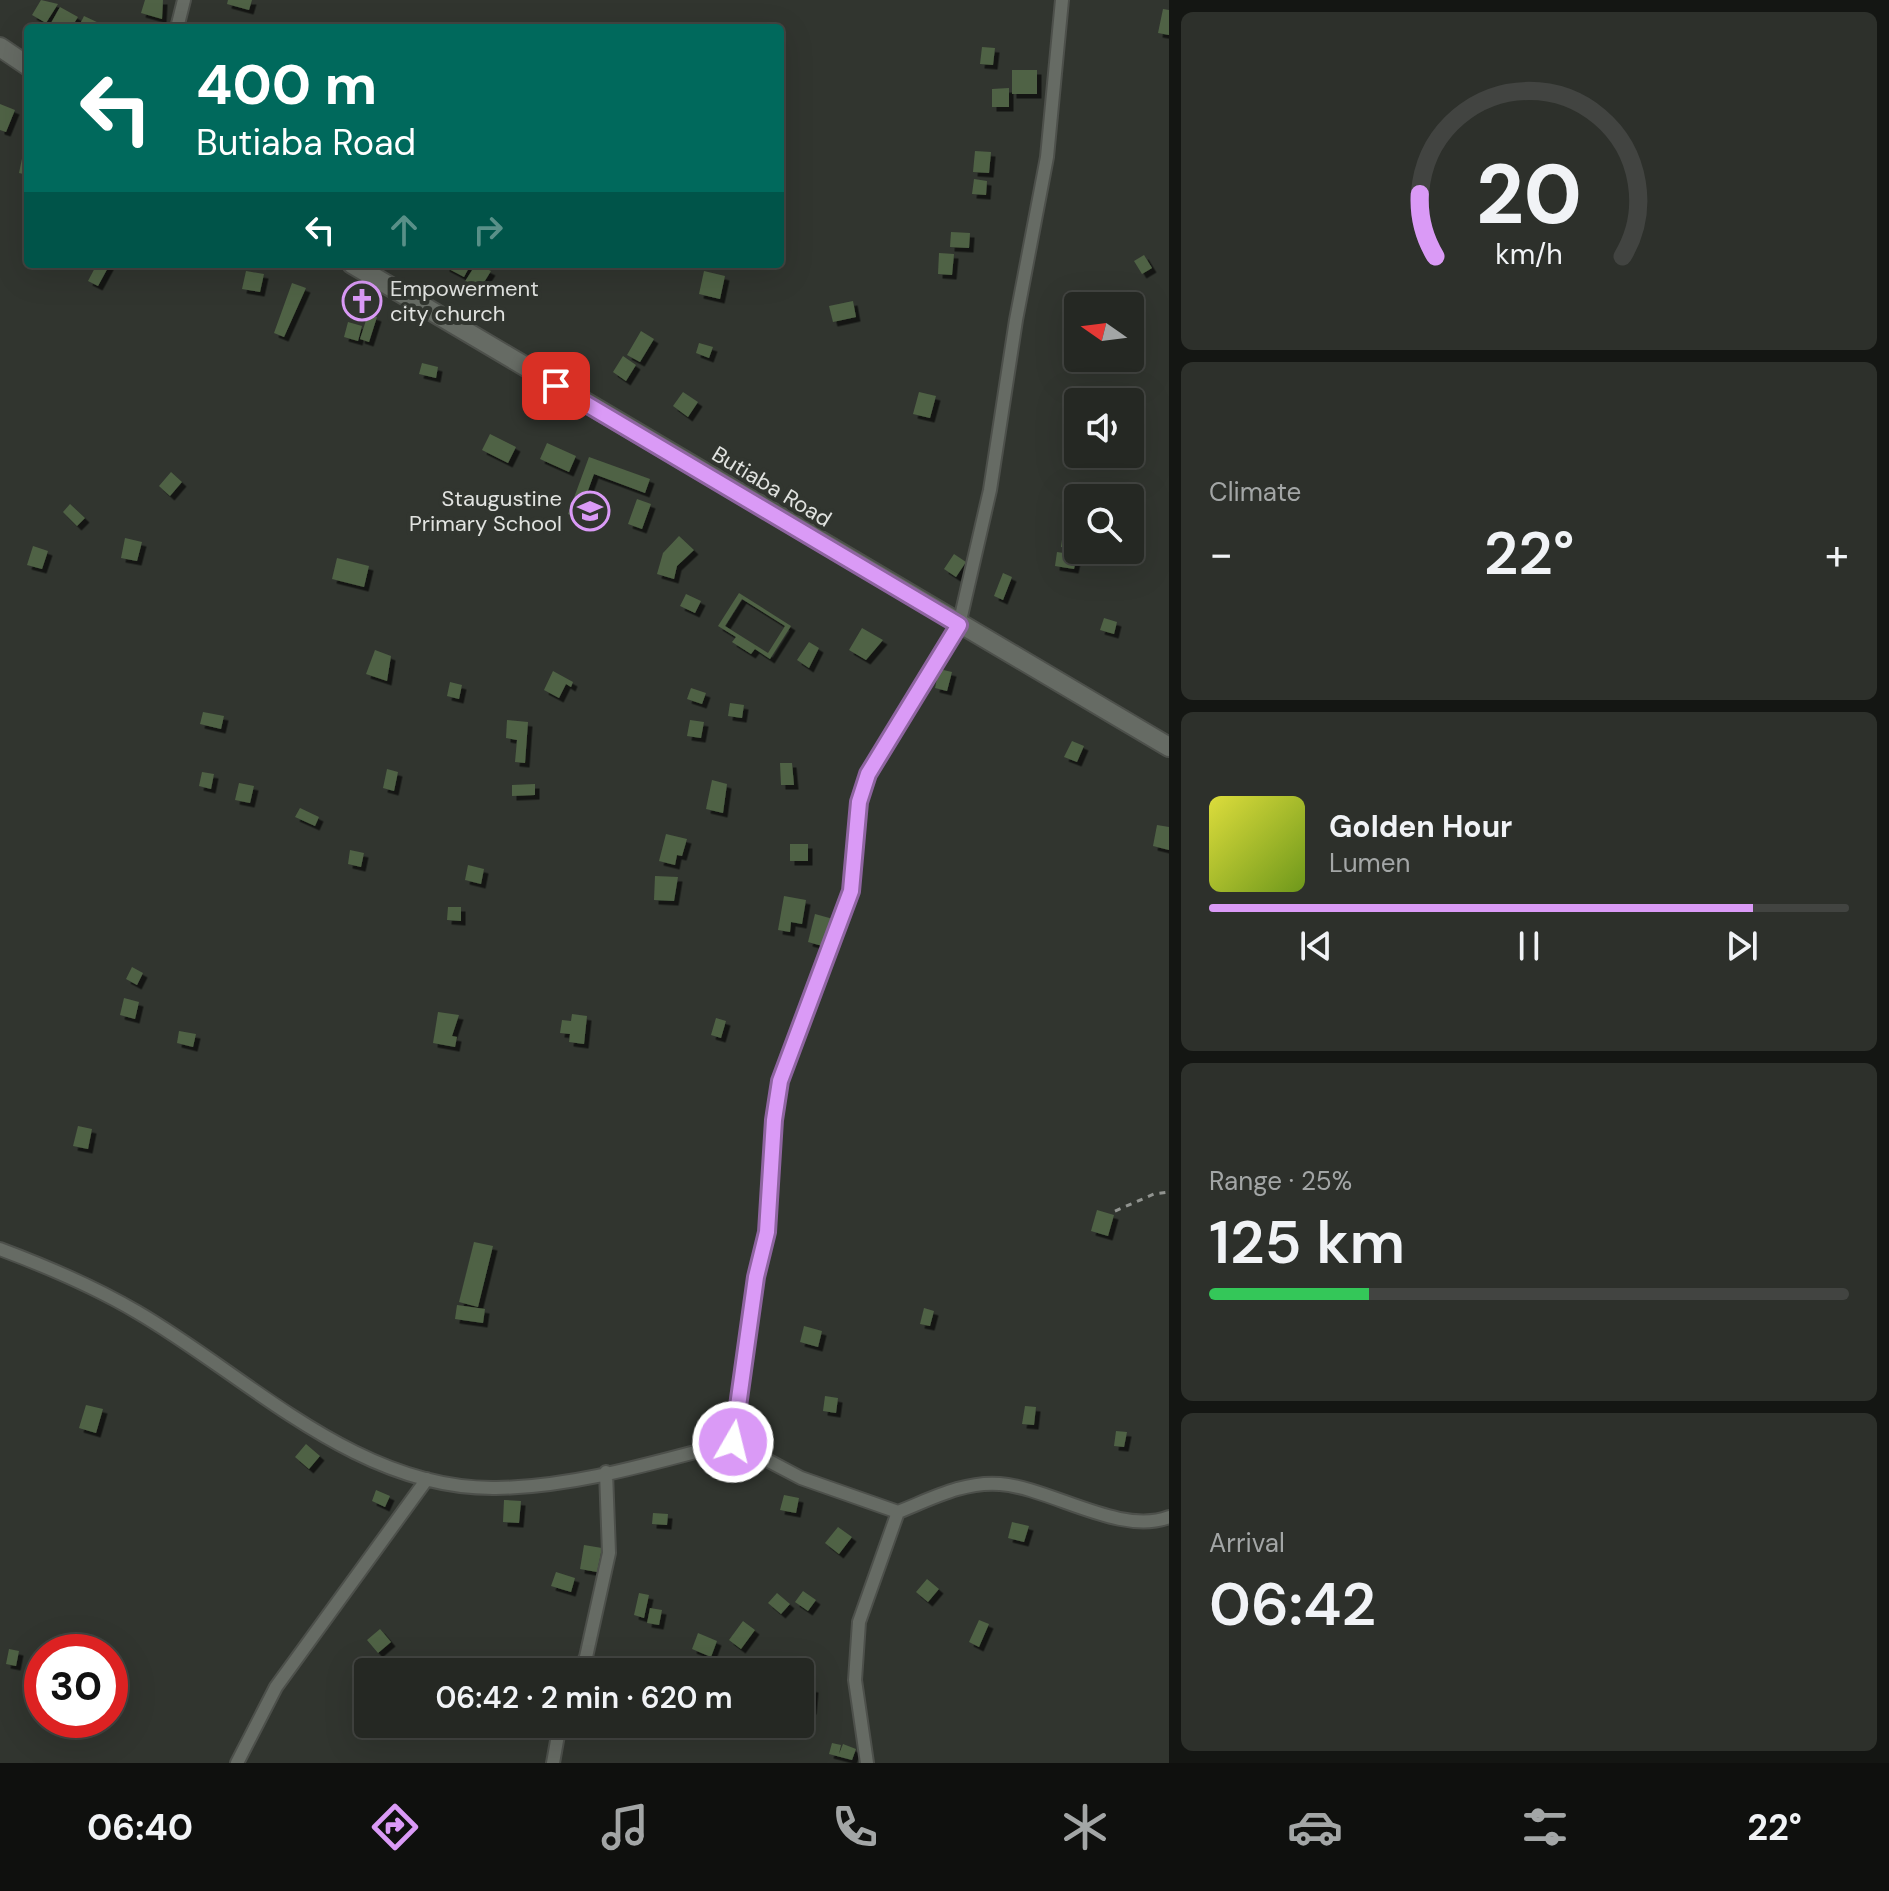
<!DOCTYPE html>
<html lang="en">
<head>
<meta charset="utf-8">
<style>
	:root { --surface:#252823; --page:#2d302b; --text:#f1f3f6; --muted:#a3a6a6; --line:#424441; --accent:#da9af6 }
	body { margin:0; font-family:"DM Sans",sans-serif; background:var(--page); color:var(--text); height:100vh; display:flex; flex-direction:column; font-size:30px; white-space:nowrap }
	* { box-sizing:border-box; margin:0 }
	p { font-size:26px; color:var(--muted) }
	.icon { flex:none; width:44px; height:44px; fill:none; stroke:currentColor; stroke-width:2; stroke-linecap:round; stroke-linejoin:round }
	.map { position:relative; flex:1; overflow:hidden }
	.drawer { display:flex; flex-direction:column; gap:12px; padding:12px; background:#141613; width:720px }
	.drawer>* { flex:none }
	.top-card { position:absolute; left:24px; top:24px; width:760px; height:244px; border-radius:8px; box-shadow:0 8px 32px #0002,0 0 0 2px var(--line); background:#00695c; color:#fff; overflow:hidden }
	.needle { width:52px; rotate:284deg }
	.buttons { position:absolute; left:1064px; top:292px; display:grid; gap:16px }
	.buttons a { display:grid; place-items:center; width:80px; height:80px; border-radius:8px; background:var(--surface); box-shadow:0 8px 32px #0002,0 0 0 2px var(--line); font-size:40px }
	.speed { position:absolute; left:24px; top:1634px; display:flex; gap:16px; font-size:40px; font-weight:700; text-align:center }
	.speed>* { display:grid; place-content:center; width:104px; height:104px; border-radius:50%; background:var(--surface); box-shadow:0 8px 32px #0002,0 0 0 2px var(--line); line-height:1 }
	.speed .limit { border:12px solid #d22; background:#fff; color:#111 }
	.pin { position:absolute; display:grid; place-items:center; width:68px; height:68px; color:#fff; margin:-34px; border-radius:16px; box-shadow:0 4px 12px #0006 }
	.me { position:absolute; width:88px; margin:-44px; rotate:8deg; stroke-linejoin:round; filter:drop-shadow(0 0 6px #0008) }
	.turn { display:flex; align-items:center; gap:28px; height:168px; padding:0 40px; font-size:36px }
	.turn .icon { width:104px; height:104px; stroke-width:2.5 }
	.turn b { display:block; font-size:56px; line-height:68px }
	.lanes { display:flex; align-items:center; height:76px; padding:0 40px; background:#0003; justify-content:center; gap:40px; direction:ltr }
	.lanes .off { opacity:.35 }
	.big { font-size:60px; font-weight:600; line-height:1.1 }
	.drawer .tile { flex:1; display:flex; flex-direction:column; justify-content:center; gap:12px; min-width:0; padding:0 28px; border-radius:12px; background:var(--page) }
	.drawer .dial { align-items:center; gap:0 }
	.dial svg { height:208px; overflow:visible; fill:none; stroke:var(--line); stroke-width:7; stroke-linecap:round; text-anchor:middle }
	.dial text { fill:var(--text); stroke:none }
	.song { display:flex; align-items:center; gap:24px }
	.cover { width:96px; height:96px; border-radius:12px; background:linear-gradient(135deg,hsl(60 70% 55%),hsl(80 70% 35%)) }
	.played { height:8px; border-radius:4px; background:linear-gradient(90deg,var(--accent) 85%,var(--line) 85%) }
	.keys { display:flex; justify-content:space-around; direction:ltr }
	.heat { display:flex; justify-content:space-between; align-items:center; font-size:44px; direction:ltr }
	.charge { height:12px; border-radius:6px; background:linear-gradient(90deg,#34c759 25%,var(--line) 0) }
	.trip { position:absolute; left:354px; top:1658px; width:460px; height:80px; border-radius:8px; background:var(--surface); box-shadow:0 8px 32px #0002,0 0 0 2px var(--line); font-weight:600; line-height:80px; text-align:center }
	.tabs { display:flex; height:128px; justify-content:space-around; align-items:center; background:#0f100e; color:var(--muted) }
	.tabs .icon { width:56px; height:56px }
	.tabs .on { color:var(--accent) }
	.tabs b { font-size:36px; color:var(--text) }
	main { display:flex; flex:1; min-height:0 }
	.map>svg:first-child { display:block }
	.building { fill:#4f6245; fill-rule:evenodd; filter:url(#shadow) }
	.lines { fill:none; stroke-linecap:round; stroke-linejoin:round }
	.minor-casing { stroke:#4d504b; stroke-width:16 }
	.secondary-casing { stroke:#4d504b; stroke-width:22 }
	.path { stroke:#919490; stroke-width:3; stroke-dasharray:6 6; stroke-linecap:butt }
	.minor { stroke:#666b64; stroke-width:12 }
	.secondary { stroke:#666b64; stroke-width:18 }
	.route-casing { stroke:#8e64a0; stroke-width:20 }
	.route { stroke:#da9af6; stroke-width:14 }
	.labels { text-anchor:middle; stroke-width:8; stroke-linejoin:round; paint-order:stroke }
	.poi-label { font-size:22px; fill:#e1e3e0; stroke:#31352f; text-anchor:start }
	.street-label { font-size:22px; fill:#e1e3e0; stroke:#31352f }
</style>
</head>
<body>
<main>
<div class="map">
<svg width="1169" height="1763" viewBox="0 0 1169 1763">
	<defs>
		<filter id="shadow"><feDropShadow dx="4.5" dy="4.5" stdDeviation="0" flood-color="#0009"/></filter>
	</defs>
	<rect width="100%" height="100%" fill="#31352f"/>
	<!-- building -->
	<path class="building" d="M41 0 58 4 46 23 32 15Z
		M145 0H163L162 19 141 13Z
		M228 0H252L249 10 227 4Z
		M60 7 78 17 71 28 51 23Z
		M1163 9 1169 10V35L1158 33Z
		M84 16 101 24 99 28H78Z
		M982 47 995 48 993 65 980 64Z
		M1012 70H1037V94H1012Z
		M1009 88V107H992V89Z
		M0 104 15 110 6 132 0 130Z
		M24 149 28 150V175L19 173Z
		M975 151 991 152 989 173 973 172Z
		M974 179 987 181 986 195 972 194Z
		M951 232 970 233 969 248 950 247Z
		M939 253 954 254 952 275 938 274Z
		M1144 255 1152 268 1142 274 1134 261Z
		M97 264H110L98 286 88 281Z
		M446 264H471L464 277 445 267Z
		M476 264 491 271 478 292 464 283Z
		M246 271 264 274 260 292 242 289Z
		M704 271 725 276 720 299 699 294Z
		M292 283 306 288 284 337 274 333Z
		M853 301 856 317 833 322 829 306Z
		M368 314 377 317 369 342 360 339Z
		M348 322 362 326 358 341 344 337Z
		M641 331 654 339 640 362 627 355Z
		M699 343 713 347 709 358 696 353Z
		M623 356 636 365 626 381 613 372Z
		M422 363 438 367 436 378 419 374Z
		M683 392 698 402 688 417 673 406Z
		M919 392 936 396 930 418 913 414Z
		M490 434 516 447 508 463 482 450Z
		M547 443 576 456 569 472 540 459Z
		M589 457 650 479 645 493 594 474 578 518 568 514Z
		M171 472 182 482 170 496 159 486Z
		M637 499 651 504 642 529 628 524Z
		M70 504 85 518 77 526 63 512Z
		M1063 532 1078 534V550L1061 547Z
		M679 536 694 550 677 566 674 579 657 574 663 553Z
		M125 538 142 542 137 561 121 558Z
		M33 546 48 551 42 569 27 565Z
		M1057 552 1077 555 1074 569 1055 566Z
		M954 554 966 562 956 577 944 569Z
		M337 558 369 566 364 587 332 579Z
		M1003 573 1012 577 1003 600 994 596Z
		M739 593 791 626 770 659 755 649 751 654 732 642 736 637 718 626ZM742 599 785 626 768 653 725 626Z
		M686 594 701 601 695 613 680 606Z
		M1104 618 1117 622 1114 634 1100 630Z
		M862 628 883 640 866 660 849 650Z
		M809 642 819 648 809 668 797 660Z
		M375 650 391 656 387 681 366 674Z
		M939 669 952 672 947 691 935 688Z
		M553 671 573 682 571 687 566 684 559 698 544 690Z
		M450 682 462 685 459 699 447 696Z
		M691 688 706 693 702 704 687 699Z
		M730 703 744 705 742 718 728 716Z
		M203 712 224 716 221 729 200 724Z
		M507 720 528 722 525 763 515 762 517 740 506 738Z
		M690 720 704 722 701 738 687 736Z
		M1072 741 1084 746 1077 762 1064 757Z
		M780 763H792L794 785H781Z
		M387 769 398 772 394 791 383 788Z
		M202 772 214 774 211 789 199 786Z
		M712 780 727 784 723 813 706 809Z
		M239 783 254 786 250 803 235 800Z
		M535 784V795L512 796V785Z
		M300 808 319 817 315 826 295 817Z
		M1157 825 1169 827V850L1153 846Z
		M666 834 687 839 682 856 677 855 675 865 659 861Z
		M790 844H808V861H790Z
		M350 850 364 853 361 867 348 864Z
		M468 865 484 869 481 884 465 880Z
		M655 876 678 877 674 901 654 900Z
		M784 896 806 900 802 924 791 922 790 932 778 930Z
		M448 907H461V921L447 920Z
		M815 914 833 919 826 947 808 942Z
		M132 967 143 973 137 985 126 979Z
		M124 998 139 1002 135 1019 120 1015Z
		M438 1012 459 1015 452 1036 457 1037 455 1047 433 1043Z
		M572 1014 587 1016 584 1044 569 1042 570 1034 560 1033 562 1020 571 1021Z
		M716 1018 726 1021 721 1038 711 1035Z
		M179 1031 196 1034 193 1047 177 1043Z
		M78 1126 92 1129 88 1149 73 1146Z
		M1097 1210 1114 1215 1108 1236 1091 1231Z
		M474 1242 493 1246 478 1307 459 1302Z
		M457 1305 485 1309 483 1323 455 1319Z
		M924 1308 934 1311 930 1326 920 1324Z
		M804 1326 822 1331 818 1347 800 1342Z
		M825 1396 838 1398 836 1413 823 1411Z
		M86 1405 103 1409 96 1433 79 1428Z
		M1025 1406 1036 1407 1034 1425 1022 1424Z
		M1116 1431 1127 1432 1124 1447 1114 1446Z
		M306 1444 320 1456 309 1469 295 1457Z
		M376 1490 390 1496 385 1507 372 1501Z
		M784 1495 799 1498 796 1513 780 1510Z
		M504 1500 521 1501 519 1523 503 1522Z
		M653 1513 668 1514 667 1525 652 1524Z
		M1012 1522 1029 1526 1024 1542 1008 1538Z
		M838 1527 852 1537 839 1554 825 1543Z
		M584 1545 602 1548 597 1572 580 1569Z
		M556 1572 575 1578 571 1592 551 1586Z
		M927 1579 939 1589 928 1602 916 1592Z
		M803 1591 816 1600 808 1611 795 1602Z
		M639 1593 649 1595 644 1618 634 1615Z
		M777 1593 790 1604 781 1614 768 1603Z
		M650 1608 662 1610 659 1625 647 1623Z
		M979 1620 989 1624 979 1647 969 1642Z
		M743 1621 755 1630 741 1649 729 1640Z
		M380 1629 391 1642 378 1653 367 1640Z
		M698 1633 717 1641 711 1657 692 1649Z
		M9 1649 19 1651 16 1666 6 1664Z
		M800 1686 814 1688 812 1710 800 1709Z
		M832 1743 841 1745 839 1754 843 1744 856 1749 852 1760 829 1754Z"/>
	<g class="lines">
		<!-- minor casing -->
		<g class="minor-casing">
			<path id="minor" d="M177 28 184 0
				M0 1249C48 1267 93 1286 137 1312 249 1377 357 1490 496 1488 575 1487 656 1462 733 1442L801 1478 898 1512C931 1499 964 1481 1000 1484 1051 1488 1120 1536 1169 1517
				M733 1442 756 1277 767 1232 774 1120 780 1081 851 891 859 802 868 774 959 625 990 490 1016 320 1047 157 1062 0
				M579 1672 586 1657 609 1553 606 1472
				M237 1763 276 1687 427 1479
				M553 1763 560 1724
				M867 1763 855 1680 859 1622 898 1512"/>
		</g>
		<!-- secondary casing -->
		<g class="secondary-casing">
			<path id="secondary" d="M0 47 28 66
				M352 264 1169 747"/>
		</g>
		<!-- path -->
		<path class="path" d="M1115 1211 1154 1194 1169 1192"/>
		<!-- minor -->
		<use href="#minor" class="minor"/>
		<!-- secondary -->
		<use href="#secondary" class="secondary"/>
	</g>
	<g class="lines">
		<!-- route casing -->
		<g class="route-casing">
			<path id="route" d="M556 386 959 625 868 774 859 802 851 891 780 1081 774 1120 767 1232 756 1277 733 1442"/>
		</g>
		<!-- route -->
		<use href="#route" class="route"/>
	</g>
	<!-- icons -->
	<defs>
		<g id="church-ring" transform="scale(2)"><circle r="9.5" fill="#31352f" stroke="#da9af6" stroke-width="1.5"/><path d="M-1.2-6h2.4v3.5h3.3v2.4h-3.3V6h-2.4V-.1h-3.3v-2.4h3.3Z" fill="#da9af6"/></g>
		<g id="school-ring" transform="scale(2)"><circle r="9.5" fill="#31352f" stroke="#da9af6" stroke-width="1.5"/><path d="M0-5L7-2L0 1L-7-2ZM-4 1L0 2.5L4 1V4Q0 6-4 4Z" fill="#da9af6"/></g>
	</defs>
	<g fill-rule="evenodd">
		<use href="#church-ring" x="362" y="301"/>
		<use href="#school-ring" x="590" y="511"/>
	</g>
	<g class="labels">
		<!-- poi labels -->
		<g class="poi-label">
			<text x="390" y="296">Empowerment<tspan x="390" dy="25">city church</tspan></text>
			<text x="562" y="506" text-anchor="end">Staugustine<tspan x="562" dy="25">Primary School</tspan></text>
		</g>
		<!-- street labels -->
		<g class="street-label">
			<text transform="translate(772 486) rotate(31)" y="8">Butiaba Road</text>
		</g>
	</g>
</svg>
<div class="buttons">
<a><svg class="needle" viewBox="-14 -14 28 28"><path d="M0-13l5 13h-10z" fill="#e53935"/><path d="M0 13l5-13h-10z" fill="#a3a6a6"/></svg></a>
<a><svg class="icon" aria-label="sound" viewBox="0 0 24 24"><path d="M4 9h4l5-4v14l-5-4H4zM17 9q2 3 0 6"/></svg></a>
<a><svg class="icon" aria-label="search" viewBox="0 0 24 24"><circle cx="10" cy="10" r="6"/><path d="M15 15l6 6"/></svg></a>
</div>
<div class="speed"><div class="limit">30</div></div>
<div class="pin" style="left:556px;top:386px;background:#d93025"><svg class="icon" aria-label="arrive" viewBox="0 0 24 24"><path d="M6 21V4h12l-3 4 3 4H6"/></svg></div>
<svg class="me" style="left:733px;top:1442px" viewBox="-20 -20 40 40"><circle r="17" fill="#da9af6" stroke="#fff" stroke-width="3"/><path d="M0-11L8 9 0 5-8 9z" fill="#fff"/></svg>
<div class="trip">06:42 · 2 min · 620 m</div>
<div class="top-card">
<div class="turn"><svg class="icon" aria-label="left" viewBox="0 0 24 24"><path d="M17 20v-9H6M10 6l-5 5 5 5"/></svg><div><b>400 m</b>Butiaba Road</div></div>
<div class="lanes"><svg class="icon" aria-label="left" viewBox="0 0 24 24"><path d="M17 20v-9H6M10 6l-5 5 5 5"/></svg><svg class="icon off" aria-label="ahead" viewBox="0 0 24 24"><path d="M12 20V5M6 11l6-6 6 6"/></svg><svg class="icon off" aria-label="right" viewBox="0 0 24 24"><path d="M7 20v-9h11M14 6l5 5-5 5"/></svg></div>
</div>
</div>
<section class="drawer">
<div class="tile dial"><svg viewBox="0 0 100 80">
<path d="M14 69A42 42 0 1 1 86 69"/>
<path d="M14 69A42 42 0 0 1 8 45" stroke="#da9af6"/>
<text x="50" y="56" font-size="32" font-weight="700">20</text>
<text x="50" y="72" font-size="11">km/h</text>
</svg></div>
<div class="tile"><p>Climate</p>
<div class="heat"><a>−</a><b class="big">22°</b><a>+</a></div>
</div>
<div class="tile">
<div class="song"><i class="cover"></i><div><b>Golden Hour</b><p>Lumen</p></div></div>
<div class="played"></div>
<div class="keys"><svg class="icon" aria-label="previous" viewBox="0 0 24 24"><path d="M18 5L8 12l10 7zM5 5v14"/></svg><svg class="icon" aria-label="pause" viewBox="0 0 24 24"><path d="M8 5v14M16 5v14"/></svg><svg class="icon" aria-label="next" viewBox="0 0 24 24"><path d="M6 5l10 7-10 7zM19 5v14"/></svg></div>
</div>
<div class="tile"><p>Range · 25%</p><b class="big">125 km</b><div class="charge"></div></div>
<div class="tile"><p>Arrival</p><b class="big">06:42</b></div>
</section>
</main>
<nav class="tabs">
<b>06:40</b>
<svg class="icon on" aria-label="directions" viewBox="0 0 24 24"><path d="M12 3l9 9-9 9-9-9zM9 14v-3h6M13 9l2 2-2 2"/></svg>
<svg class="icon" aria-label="music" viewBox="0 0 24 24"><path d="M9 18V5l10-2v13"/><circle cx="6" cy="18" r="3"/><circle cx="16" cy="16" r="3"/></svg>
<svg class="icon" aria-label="phone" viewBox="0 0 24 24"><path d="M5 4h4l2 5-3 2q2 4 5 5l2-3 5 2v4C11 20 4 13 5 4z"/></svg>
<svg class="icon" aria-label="climate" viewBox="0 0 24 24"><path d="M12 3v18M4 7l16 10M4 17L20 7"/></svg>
<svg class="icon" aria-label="car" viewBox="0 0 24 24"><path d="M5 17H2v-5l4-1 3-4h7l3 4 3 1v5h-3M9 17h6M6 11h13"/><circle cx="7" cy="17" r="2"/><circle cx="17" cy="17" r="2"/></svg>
<svg class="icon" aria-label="filters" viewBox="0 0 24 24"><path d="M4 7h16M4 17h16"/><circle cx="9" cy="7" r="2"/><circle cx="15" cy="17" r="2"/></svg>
<b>22°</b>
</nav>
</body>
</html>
